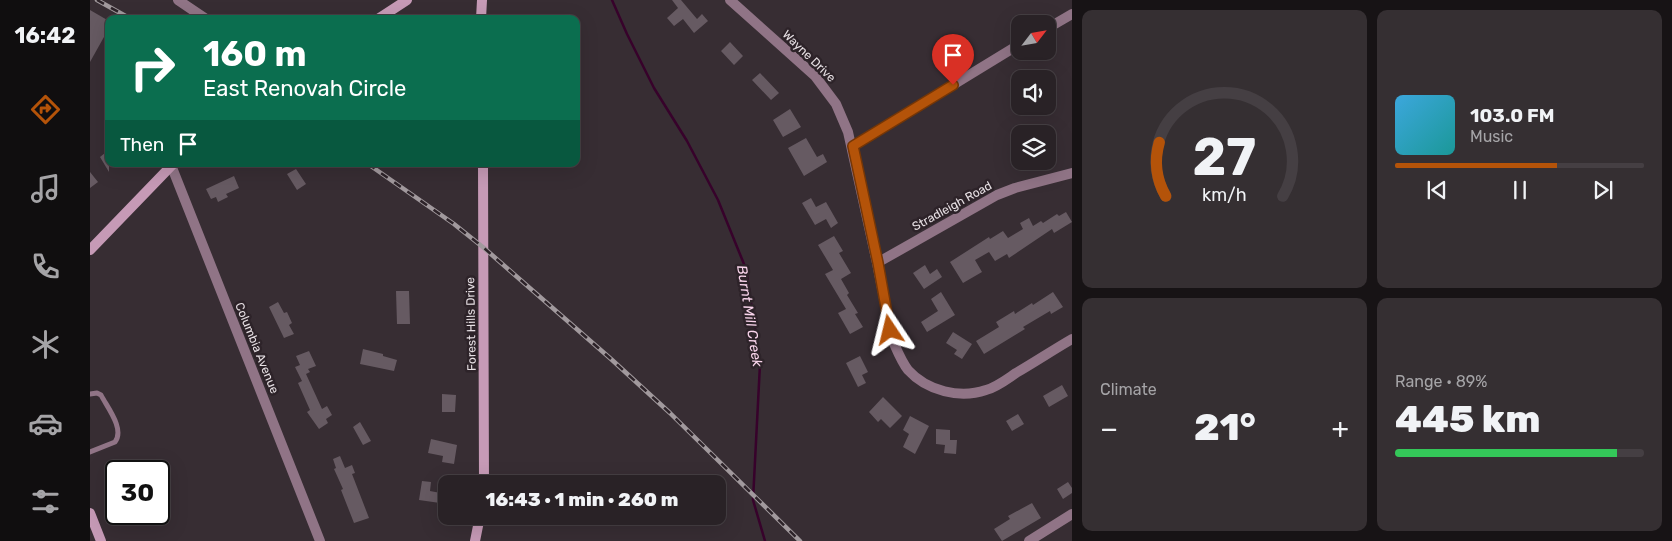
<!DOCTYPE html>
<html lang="en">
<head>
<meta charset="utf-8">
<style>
	:root { --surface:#292226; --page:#352f32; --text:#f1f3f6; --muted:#a5a4a7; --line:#453f43; --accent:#b45309 }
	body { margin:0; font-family:Rubik,sans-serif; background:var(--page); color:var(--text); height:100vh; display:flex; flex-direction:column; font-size:19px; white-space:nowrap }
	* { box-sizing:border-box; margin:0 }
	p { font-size:16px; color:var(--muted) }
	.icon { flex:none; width:28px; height:28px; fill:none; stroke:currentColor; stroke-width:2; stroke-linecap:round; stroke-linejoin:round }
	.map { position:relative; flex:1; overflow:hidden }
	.sheet { display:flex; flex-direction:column; gap:10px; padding:10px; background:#171315; width:600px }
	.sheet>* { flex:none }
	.top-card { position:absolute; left:15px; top:15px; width:475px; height:152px; border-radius:10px; box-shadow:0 5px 20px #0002,0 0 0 1px var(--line); background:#0b6e4f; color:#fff; overflow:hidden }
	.needle { width:32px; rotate:59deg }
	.controls { position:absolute; left:921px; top:15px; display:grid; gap:10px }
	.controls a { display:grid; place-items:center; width:45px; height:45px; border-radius:10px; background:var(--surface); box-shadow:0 5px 20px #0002,0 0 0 1px var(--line); font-size:25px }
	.speed { position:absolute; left:15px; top:460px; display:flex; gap:10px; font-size:25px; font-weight:700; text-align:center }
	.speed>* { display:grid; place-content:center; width:65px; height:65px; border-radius:50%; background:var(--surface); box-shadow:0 5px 20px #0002,0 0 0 1px var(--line); line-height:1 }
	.speed .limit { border:2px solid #111; border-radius:8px; background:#fff; color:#111 }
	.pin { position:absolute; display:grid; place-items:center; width:42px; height:42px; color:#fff; margin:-51px -21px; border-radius:50% 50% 50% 0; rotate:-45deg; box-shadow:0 0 5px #0007 }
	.pin .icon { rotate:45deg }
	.me { position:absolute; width:55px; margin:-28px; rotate:350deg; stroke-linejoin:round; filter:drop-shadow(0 0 4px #0008) }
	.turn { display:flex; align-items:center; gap:18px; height:105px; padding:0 15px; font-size:22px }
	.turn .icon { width:65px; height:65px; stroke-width:2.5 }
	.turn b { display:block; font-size:35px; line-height:42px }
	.then { display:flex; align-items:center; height:48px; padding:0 15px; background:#0003; gap:10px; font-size:19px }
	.big { font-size:38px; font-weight:800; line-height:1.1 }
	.sheet .widget { flex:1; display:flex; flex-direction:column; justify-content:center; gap:8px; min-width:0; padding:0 18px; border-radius:10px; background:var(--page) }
	.sheet .dial { align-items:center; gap:0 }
	.dial svg { height:130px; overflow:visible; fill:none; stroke:var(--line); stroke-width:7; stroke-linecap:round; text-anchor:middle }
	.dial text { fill:var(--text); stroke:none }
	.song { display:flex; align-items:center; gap:15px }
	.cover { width:60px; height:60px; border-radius:8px; background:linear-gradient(135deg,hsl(200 70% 55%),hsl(180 70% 35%)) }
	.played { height:5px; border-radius:2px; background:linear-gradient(90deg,var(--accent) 65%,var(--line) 65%) }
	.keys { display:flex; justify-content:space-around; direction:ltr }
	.heat { display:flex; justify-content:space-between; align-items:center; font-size:28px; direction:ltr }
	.charge { height:8px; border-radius:4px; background:linear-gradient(90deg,#34c759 89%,var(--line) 0) }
	.sheet .tiles { flex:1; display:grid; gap:10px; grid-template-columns:repeat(2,1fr) }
	.trip { position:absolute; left:348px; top:475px; width:288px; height:50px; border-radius:10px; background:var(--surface); box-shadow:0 5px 20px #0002,0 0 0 1px var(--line); font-weight:800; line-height:50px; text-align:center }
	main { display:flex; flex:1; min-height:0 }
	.tabs { display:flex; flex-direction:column; width:90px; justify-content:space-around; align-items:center; background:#100e0f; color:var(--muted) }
	.tabs .icon { width:35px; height:35px }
	.tabs .active { color:var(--accent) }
	.tabs b { font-size:22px; color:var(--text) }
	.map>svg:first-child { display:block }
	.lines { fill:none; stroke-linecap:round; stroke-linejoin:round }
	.stream { stroke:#37022b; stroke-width:2.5 }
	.building { fill:#665a62 }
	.lane { stroke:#907486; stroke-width:5 }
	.street { stroke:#907486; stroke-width:10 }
	.secondary { stroke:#c69ab6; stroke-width:10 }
	.rail-casing { stroke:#a1999d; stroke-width:4.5 }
	.rail { stroke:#2d2329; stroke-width:2.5; stroke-dasharray:8; stroke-linecap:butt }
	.route-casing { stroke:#753606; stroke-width:12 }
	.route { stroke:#b45309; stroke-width:9 }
	.labels { text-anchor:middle; stroke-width:5; stroke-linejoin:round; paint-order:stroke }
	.street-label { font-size:12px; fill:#e7e0e4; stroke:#2d2329 }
	.water-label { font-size:14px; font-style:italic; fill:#fad5ec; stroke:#2d2329 }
</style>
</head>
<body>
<main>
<nav class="tabs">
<b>16:42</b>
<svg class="icon active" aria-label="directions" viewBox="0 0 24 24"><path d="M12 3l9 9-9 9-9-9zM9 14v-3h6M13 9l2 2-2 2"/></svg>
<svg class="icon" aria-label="music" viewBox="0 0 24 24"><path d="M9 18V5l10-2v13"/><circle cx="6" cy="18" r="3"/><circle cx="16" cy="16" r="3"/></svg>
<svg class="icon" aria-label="phone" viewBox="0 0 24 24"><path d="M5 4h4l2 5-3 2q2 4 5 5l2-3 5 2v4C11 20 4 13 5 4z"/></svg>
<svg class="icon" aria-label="climate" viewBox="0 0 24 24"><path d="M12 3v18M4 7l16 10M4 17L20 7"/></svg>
<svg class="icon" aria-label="car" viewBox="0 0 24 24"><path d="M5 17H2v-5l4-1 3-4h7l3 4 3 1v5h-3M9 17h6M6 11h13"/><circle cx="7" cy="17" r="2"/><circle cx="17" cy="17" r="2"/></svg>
<svg class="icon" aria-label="filters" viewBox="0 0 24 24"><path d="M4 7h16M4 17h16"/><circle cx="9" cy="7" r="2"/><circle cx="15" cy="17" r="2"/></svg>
</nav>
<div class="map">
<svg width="982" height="541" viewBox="0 0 982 541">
	<rect width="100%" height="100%" fill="#372d33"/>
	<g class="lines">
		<!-- stream -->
		<path class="stream" d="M522 0 537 34 564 88 597 141 628 200 656 269 670 364 663 500 675 541"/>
	</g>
	<!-- building -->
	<path class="building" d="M582 0H591L607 19 612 14 618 21 604 33 593 19 584 26 577 18 588 8Z
		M0 10 19 21V28L0 62Z
		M640 42 653 56 644 65 631 51Z
		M670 73 689 93 681 100 662 80Z
		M700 109 711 127 693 137 683 120Z
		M716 138 727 157 733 154 737 162 714 176 698 148Z
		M15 153 16 155 19 153V172L10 157Z
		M206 169 216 184 207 190 197 174Z
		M0 172 8 182 0 188Z
		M144 176 149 188 136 194 138 197 128 202 126 197 121 199 116 189Z
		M721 198 726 207 736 202 748 223 741 228 736 219 725 225 712 203Z
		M976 212 982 222 964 233 962 229 919 258 917 254 905 261 899 252 885 260 892 272 873 283 860 262 899 237 900 239 913 231 918 238 933 229 930 223 939 218 943 226 951 221 953 223 967 214 969 216Z
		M744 236 753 251 749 253 761 273 751 279 759 293 757 295 768 313 765 314 773 327 760 334 748 313 756 309 735 274 743 270 728 245Z
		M835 265 840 274 847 269 852 277 834 289 823 273Z
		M306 291H319L320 324H307Z
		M851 292 865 315 837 332 831 322 848 311 841 299Z
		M963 292 973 307 961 314 960 311 933 327 935 329 894 354 886 341 909 327 906 322 924 311 925 314 942 303 943 305Z
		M188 302 194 313 197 312 202 323 199 325 204 334 194 338 179 307Z
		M863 332 882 344 872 359 864 354 867 350 856 343Z
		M273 349 293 354V356L307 360 304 371 270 364Z
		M219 351 226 366 218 369 220 372 216 374 232 409 237 406 242 415 236 419 238 423 229 429 217 412 220 410 208 383 212 381 205 367 210 365 206 356Z
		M770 356 778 372 772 375 776 383 768 387 756 363Z
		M972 385 978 396 959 407 953 396Z
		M352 394 366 395 365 412H352Z
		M793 397 812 416 800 428 791 419 788 422 779 412Z
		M928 414 934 424 922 431 916 421Z
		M820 416 839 426 825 454 813 447 819 434 813 430Z
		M270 422 281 441 273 445 263 427Z
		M846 429 860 430V440H867L866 454 854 453 855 445 846 444Z
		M341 439 367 445 364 464 352 462 353 456 338 453Z
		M250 456 255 468 262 465 265 473 262 474 279 518 264 523 251 490 253 489 244 469 246 468 243 459Z
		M332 481 341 482 340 491 356 494V512L349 511 350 503 329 500Z
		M978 482 982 488V493L973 499 967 489Z
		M942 503 951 518 912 541 904 529 920 519 918 516Z"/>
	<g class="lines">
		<!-- lane -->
		<path class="lane" d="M0 394 7 393 11 395C17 407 35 429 25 442L0 452"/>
		<!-- street -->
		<path class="street" d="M88 0 116 19
			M640 0 725 76 746 104 758 132 787 263 802 339C807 350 811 361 818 370 837 391 870 399 896 390 907 387 917 379 926 373 945 362 963 350 982 339
			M958 28 982 14
			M763 146 930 44
			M81 165 230 541
			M787 263 907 195 925 188 982 173
			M939 541 982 514"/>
		<!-- secondary -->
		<path class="secondary" d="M288 19 317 0
			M391 19 392 0
			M393 164 394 484
			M0 250 83 164
			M0 513 11 541
			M385 541 390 516"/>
		<!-- rail casing -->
		<g class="rail-casing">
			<path id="rail" d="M7 0 41 19
				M278 164 364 224 394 248 521 359 580 413 710 541"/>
		</g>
		<!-- rail -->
		<use href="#rail" class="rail"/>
	</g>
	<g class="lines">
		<!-- route casing -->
		<g class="route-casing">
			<path id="route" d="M800 330 788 263 763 146 863 85"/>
		</g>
		<!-- route -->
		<use href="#route" class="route"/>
	</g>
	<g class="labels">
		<!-- street labels -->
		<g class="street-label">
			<text transform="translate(719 56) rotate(44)" y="4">Wayne Drive</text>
			<text transform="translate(862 206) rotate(-29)" y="4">Stradleigh Road</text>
			<text transform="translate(381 324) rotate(-91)" y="4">Forest Hills Drive</text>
			<text transform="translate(167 348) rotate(68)" y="4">Columbia Avenue</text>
		</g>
		<!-- water labels -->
		<g class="water-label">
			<text transform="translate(660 316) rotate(81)" y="5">Burnt Mill Creek</text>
		</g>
	</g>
</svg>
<div class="controls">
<a><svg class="needle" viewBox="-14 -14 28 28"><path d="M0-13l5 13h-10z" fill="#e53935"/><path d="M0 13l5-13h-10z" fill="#a5a4a7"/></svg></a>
<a><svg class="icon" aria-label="sound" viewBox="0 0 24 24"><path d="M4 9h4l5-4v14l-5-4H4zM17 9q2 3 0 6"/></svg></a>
<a><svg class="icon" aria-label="layers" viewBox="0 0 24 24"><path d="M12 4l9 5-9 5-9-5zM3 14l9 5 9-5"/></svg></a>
</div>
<div class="speed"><div class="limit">30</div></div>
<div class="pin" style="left:863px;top:85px;background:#d93025"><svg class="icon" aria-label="arrive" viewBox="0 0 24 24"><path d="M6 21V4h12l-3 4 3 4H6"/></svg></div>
<svg class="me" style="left:800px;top:330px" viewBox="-20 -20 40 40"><path d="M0-17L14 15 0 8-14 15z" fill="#b45309" stroke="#fff" stroke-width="4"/></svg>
<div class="trip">16:43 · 1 min · 260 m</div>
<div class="top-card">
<div class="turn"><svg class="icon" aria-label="right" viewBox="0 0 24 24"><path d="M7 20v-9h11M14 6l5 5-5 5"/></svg><div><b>160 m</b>East Renovah Circle</div></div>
<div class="then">Then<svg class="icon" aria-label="arrive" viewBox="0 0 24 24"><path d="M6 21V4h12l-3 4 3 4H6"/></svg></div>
</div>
</div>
<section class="sheet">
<div class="tiles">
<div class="widget dial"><svg viewBox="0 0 100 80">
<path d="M14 69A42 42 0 1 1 86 69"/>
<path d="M14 69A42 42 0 0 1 10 36" stroke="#b45309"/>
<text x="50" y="56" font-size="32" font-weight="700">27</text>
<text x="50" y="72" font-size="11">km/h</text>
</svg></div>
<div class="widget">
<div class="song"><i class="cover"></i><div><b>103.0 FM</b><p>Music</p></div></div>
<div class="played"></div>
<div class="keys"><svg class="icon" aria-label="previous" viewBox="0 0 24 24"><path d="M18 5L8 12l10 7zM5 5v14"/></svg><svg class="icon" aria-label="pause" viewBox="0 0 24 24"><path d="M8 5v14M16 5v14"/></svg><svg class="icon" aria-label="next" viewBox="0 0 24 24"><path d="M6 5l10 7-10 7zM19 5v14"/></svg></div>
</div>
<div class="widget"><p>Climate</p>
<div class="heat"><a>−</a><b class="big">21°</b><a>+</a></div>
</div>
<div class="widget"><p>Range · 89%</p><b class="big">445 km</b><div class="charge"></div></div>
</div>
</section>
</main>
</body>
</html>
